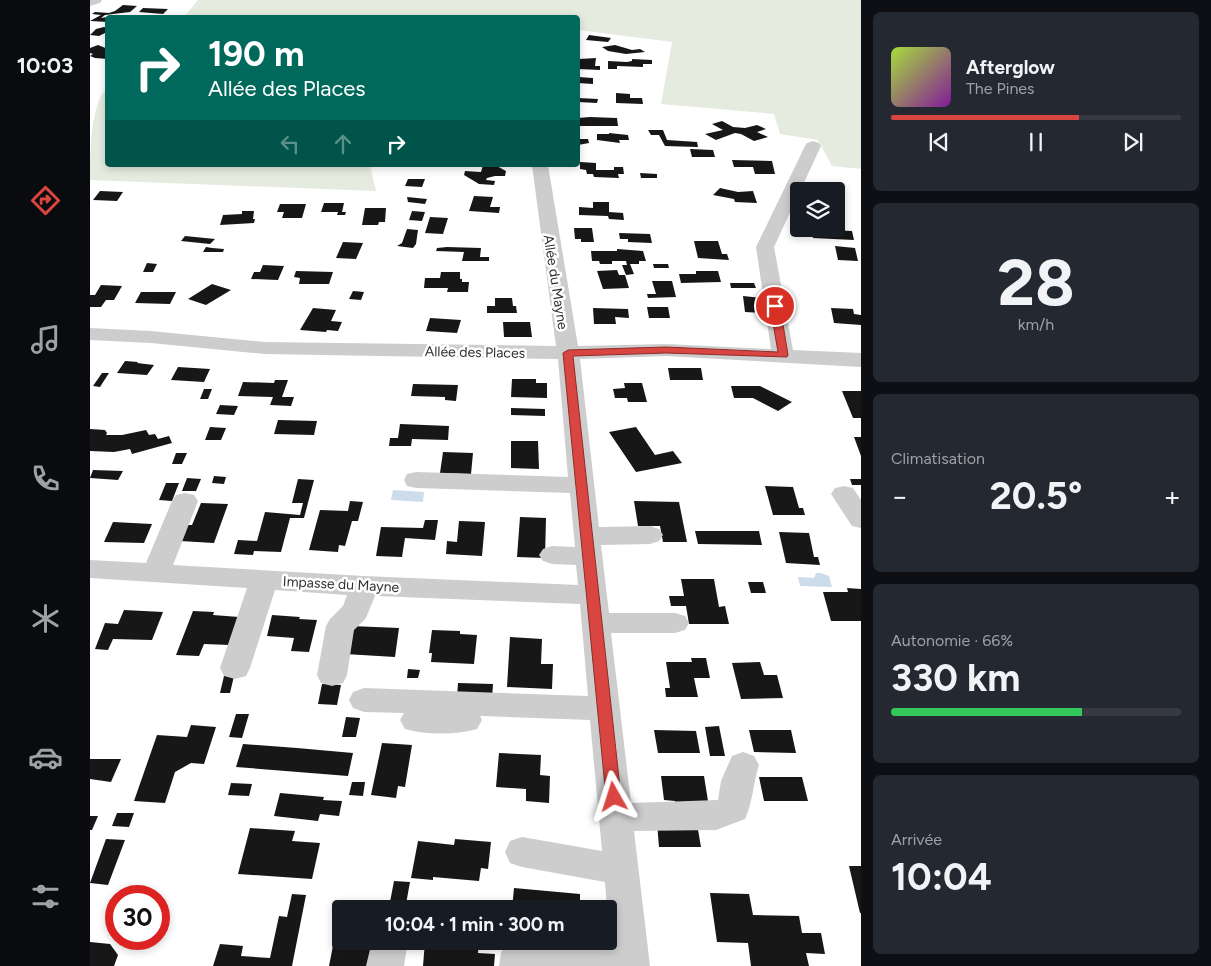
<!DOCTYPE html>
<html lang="fr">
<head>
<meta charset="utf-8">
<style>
	:root { --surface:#171b24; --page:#242831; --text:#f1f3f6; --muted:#9ea1a6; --line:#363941; --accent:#d94541 }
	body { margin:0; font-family:Figtree,sans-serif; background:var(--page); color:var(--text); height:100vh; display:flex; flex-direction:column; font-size:19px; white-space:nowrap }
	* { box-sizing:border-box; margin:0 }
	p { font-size:16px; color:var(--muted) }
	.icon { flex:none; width:28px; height:28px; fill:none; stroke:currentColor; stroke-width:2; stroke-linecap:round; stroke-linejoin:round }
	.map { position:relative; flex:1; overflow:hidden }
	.side { display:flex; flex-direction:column; gap:12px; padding:12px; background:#0d0f14; width:350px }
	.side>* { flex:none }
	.hud { position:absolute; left:15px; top:15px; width:475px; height:152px; border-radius:5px; box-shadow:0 2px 8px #0003; background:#00695c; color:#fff; overflow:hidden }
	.controls { position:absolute; left:700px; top:182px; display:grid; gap:10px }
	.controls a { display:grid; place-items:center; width:55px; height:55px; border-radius:5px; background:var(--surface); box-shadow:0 2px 8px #0003; font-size:25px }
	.speed { position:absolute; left:15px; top:885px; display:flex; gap:10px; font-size:25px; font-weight:700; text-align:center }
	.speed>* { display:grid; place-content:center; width:65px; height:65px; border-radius:50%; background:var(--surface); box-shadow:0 2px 8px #0003; line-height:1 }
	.speed .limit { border:8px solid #d22; background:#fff; color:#111 }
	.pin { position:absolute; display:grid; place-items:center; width:42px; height:42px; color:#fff; margin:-21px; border:2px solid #fff; border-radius:50%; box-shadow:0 1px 5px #0007 }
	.me { position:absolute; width:55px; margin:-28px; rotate:354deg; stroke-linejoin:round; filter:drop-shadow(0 0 4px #0008) }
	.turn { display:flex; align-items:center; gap:18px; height:105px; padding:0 20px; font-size:22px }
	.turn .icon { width:65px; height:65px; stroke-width:2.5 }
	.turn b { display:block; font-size:35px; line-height:42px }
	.lanes { display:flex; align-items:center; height:48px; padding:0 20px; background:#0003; justify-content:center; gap:25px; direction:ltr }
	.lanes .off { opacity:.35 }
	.big { font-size:38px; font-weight:700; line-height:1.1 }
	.side .card { flex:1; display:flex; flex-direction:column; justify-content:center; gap:8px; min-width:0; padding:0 18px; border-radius:8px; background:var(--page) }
	.side .dial { align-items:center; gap:0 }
	.dial b { font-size:65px; line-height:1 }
	.song { display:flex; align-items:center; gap:15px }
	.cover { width:60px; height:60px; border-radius:8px; background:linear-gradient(135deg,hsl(80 70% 55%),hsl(290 70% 35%)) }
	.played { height:5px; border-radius:2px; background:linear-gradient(90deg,var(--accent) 65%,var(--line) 65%) }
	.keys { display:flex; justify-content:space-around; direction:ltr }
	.heat { display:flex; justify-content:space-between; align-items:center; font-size:28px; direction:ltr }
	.charge { height:8px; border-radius:4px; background:linear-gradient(90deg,#34c759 66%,var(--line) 0) }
	.trip { position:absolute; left:242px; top:900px; width:285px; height:50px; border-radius:5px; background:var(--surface); box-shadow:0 2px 8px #0003; font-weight:700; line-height:50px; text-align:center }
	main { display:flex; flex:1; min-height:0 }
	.dock { display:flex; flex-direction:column; width:90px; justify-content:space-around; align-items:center; background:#090b0e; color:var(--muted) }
	.dock .icon { width:35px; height:35px }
	.dock .selected { color:var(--accent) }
	.dock b { font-size:22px; color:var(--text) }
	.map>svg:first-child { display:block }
	.green { fill:#e5ecdf }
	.water { fill:#cddcea }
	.building { fill:#171717 }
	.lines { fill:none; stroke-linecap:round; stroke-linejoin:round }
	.minor { fill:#cdcdcd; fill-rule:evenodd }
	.route { fill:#d94541; stroke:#8d2d2a }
	.labels { text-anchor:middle; stroke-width:5; stroke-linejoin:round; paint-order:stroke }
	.street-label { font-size:14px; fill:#303030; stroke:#fff }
</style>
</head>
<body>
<main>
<nav class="dock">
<b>10:03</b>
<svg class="icon selected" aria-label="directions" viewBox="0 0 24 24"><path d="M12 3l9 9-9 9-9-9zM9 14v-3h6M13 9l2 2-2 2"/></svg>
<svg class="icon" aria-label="music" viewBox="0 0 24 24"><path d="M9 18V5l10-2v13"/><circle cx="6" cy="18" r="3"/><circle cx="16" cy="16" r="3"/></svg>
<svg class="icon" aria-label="phone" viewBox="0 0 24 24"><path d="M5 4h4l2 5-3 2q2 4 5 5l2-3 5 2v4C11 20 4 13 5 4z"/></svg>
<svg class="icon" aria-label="climate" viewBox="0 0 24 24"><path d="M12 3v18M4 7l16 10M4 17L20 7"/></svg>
<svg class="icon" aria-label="car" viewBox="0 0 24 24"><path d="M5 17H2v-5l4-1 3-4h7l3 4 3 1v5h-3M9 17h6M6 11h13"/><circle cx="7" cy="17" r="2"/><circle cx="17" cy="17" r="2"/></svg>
<svg class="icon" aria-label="filters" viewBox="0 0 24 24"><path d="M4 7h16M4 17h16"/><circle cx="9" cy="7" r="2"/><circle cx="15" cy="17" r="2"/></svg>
</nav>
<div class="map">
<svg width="771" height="966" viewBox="0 0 771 966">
	<rect width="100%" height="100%" fill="#fff"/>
	<!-- green -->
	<path class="green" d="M108 0H771V169L742 166 728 140 690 134 684 114 571 104 582 42 488 30V18H93Z
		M17 88 18 165H280L286 191 0 180C0 154 0 105 17 88Z"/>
	<!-- water -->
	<path class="water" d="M303 490 334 492 333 502 301 500Z
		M726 573H731L739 576 742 587 710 586 708 577 724 578Z"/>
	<!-- building -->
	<path class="building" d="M33 5 47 6 40 12 15 15 11 18 18 17V22L0 21 11 15 2 14 5 12 19 13 25 11Z
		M53 8 78 9 73 14 49 12Z
		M14 27 18 28 17 32 9 36 0 35 6 29Z
		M499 35 521 38 518 42 496 40Z
		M8 45 18 49V59L5 58 0 56 3 54 0 53V48Z
		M525 45 542 50 550 49 555 52 536 54 518 51 512 47Z
		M506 58 505 66H510V70L488 69 489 59Z
		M542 59 562 60V64H553V67L527 66V69H518V61L537 62 542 61Z
		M488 77 503 78V84L488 83Z
		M526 93 540 94V98H552L553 104 526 103Z
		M488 98 508 99 507 103 488 102Z
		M500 117 527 118 528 126H488V118Z
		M632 121 643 127 655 128 667 125 676 129 667 132 678 137 664 141 651 134 645 133 626 140 615 134 633 130 622 124Z
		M558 130H573L577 140 607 142 608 147 575 146 569 135H561Z
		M519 133 538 135 539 140H529L530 143 507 140V134H519Z
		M488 139H498L499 143 488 145Z
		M600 149 623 150 625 157H602Z
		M642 160 682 161 685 174H665L663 167H644Z
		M490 162 506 163V170H524V167H533L534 174H528L529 178 504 177 503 174H497L496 170 490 169Z
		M393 165H405L416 171 415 176H405L397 178 396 180 405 181 404 185 389 184 374 175 375 171 391 172Z
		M550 173 567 174V178H551Z
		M318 179H335L332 187 315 186Z
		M630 188 648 192 663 191 667 203 645 202 644 199 623 195Z
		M10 191 33 192 27 201 3 200Z
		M384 196 403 197 400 207H410L409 213 379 211Z
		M317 197 337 199 335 204 318 202Z
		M503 202H519V212L533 213 534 220 519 219 518 216 489 215V207L503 208Z
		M234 203H254L252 212H256L255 215H247L248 212H231Z
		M190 204H216L212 218H192L194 212H187Z
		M275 208H296L295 222H289L288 225H272Z
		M152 211H164L163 219H165L164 223 130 225 133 215 152 214Z
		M322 211 335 212 332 221 319 220Z
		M340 217 358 218 353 234 335 233Z
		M484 228H502L504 242H491V239H485Z
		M317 229 328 230 326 244 323 248 307 246 312 243Z
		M722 229 762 231 764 240 723 238Z
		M529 233 560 234 562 243 538 242V239H530Z
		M95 236 125 239 120 244 91 241Z
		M604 241H628L632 254H637L639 260 608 258Z
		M253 242 273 243 266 259 246 258Z
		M745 246 765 248 768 261 748 260Z
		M116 247 122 248 134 249 133 252H113Z
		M357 247 391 248 390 257H399V261H372L374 252 346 251 347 248Z
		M527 249 553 251 556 261H549V264H540L544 274 536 275 532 265H537L536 261H522V264H510L509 261H502L501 251H527Z
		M57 263 67 264 63 272H53Z
		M563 264H578L579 268H564Z
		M173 265 194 266 188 280 161 279 164 272H170Z
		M527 270 529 275H535L539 288 513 289 507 271Z
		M206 271 243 272 239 284H209L210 278 204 277Z
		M606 271H628L631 282 591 283 589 274H606Z
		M351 272H370V279H372V282H379L378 292H357L358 288H334L335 278H350Z
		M562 281H582L586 297 558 298 557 294H566Z
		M640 283H664L666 288H641Z
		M122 284 141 290 116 305 98 299Z
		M11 285 32 286 24 300H16L11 307H0V295H5Z
		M263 291 274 292 271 300 259 299Z
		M51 292H86L80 304 45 303Z
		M653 296 672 298 674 313 655 312Z
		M405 298H422L423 306H426L427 313H397V306H405Z
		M557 307H578L580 318H559Z
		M223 308 246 310 241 321 252 322 248 331 237 330 236 332 210 330Z
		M503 308 538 309 539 318 525 317 526 324H504Z
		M741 308 763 309 764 314 771 315V325L744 323Z
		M340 318 371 320 367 333 336 331Z
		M413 322H440L442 337H414Z
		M35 361 48 362 47 363 64 365 57 375 27 373Z
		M88 367 120 369 114 382 81 380Z
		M578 368H611L613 380H580Z
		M12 373H19L10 387 3 386Z
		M422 379H446V383H457V398L421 397Z
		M185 380H198L192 397H204L201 406 180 405 183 397 148 396 153 382 184 383Z
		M534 383H552L557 402H538L537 398H525L523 389 535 388Z
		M323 384 368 385 366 401 355 400V397L321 396Z
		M641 386H670L702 402 688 411 663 398H644Z
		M114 389H122L118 399H110Z
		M752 391H771V418H763Z
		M130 405 148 406 144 415 126 414Z
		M421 408 455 409V416L421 415Z
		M188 420 227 421 224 435 184 434Z
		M310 424 359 426 358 440 322 439 321 446H299L300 438H308Z
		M120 427 136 428 131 440H115Z
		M546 427 565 455 583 451 592 463 546 472 519 432Z
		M0 429 15 430 17 433 16 435H32L56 430 59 435 65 434 68 439 79 436 82 443 42 454 40 449 24 452 0 451Z
		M764 437H771V456Z
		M421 441H448L449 469 421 468Z
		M353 452 383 453 381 474 350 473Z
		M86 453H97L92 464H82Z
		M3 470 33 471 28 480 0 478Z
		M124 476 136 477 134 484 122 483Z
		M97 478 111 479 106 491H92Z
		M208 479 224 480 214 518H200L191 552 164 551 163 555 144 554 148 540 167 541 175 512 210 515 213 503H202Z
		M760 479H771V485H762Z
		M76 483H89L82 501 69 500Z
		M675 486 703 487 709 508H713L715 515H683Z
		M260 501 273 502 268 521H262L255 546 249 545 248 552 219 550 230 510 258 511Z
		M544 501 589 502 597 542H573L570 526H548Z
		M111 503 138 504 124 543 90 541 96 525H102Z
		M430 517 456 518 455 558 427 557Z
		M335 520H348L345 540 315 538 312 557 286 556 291 527 333 528Z
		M369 521 395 522 392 556 356 554 357 541 367 542Z
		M23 522 62 524 54 543 14 542Z
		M605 531H669L672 545 608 544Z
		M689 532 719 533 724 557H728L730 565 696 563Z
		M591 579H624L629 607 635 606 639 624H599L596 606H581L579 596H594Z
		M658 582H673L676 593H661Z
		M757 588 771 589V621H741L733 592H758Z
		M34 610 73 612 62 640 23 639 18 650 5 649 15 623 28 624Z
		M103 611 124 612 123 615 149 617 140 645 114 644 109 656 86 655Z
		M182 615 210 617 209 619 227 620 219 652 201 651 204 638 177 636Z
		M261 626 309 628 305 657 255 654Z
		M342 630 370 631V634L387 635 384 664 341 662 342 653H339Z
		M420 637 452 639 451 664H463L462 689 417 687Z
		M601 658H616L620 678H604L608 697H576L575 688H580L576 662H602Z
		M670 662 674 675H687L693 698 651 699 642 663Z
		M318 669 330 670 328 678H317Z
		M134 676H144L140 693H130Z
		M368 683 403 684 402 699 367 697Z
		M232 684 251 685 247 705 228 704Z
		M146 714H159L152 738 139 737Z
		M256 717 270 718 266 737H252Z
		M101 725 126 727 114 764 101 763 85 772 75 803 44 801 67 735 97 737Z
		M629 726 635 756H620L615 727Z
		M564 730 606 731 610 753H568Z
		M659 730H701L706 753 664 752Z
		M292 743 322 745 315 787 308 786 306 798 281 795Z
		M153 744 207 748 263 753 258 776 146 767Z
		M409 753 451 755 450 775 460 776 459 803 436 801V789L406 787Z
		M0 759H31L21 782 0 779Z
		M571 776H614L618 801H610L612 811H587L585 801 574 800Z
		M669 777H712L718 801H674Z
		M262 782H275L273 796 259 795Z
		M141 783 162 784 159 796 138 795Z
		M190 793 234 797 233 800 252 801 249 816 230 814 228 821 184 816Z
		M27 813H44L39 827 22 826Z
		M0 816H8L2 830H0Z
		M567 823 607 824 611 847H569Z
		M160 828 205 831 202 841 230 843 222 879 148 874Z
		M16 839 35 840 18 885 0 883Z
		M365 839 401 842 398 869 391 868 389 881 343 877V880L321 878 328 841 364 845Z
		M759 866H771V913H770Z
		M304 881 320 882 316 904 300 902Z
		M424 888 490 894V909H422Z
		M620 893 659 894 663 915 709 916 712 933H731L735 954 716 953 719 966H661L658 943 627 942Z
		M202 894 216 895 202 966H123L130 944 153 946 151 956 180 958 189 916 197 917Z
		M252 901 296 905 295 909H251Z
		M250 910 251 941H290L285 966H239Z
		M335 941H389L388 953 405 954 404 966H333Z
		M0 942 20 944 28 955 24 966H0Z"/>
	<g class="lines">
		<!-- minor -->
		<path class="minor" d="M0 0H12L10 3 0 6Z
			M723 141 729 143 731 146 684 247 703 350 771 353V367L576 356 490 359 509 527 560 526 569 529 573 535 569 541 560 544 511 545 519 613H585L595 616 599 623 595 630 585 633H521L541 803 628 800 631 781 642 756 653 752 664 756 669 765C663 783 663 802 655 819L626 830 544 831 560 966H409L411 953 417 941H519V909H517L515 882 432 867 420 863 415 852 420 841 432 837 512 851 500 720 390 716 392 720 387 729C366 735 336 735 315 729L310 720 314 713 274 712 263 708 259 700 263 692 274 688 498 696 490 604 285 596 276 618 264 630 257 675 253 683 242 686 231 683 227 675 236 626 240 619 253 606 257 595 185 590 160 668 156 676 145 679 134 676 130 668 157 588 0 578V560L56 563 82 501 86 495 95 493 104 495 108 501 83 565 274 576 488 585 486 565 462 564 453 561 449 555 453 549 462 546 485 547 480 493 326 488 317 486 314 480 317 474 326 472 478 477 468 359 175 354 61 343 0 340V328L61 331 175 342 466 346 442 165H458L488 346 576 344 681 349 666 247 715 146 717 143Z
			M754 486 763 488 771 500V528L762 526 741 494 745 488Z
			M282 941H318L314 966H276Z"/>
	</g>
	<!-- route -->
	<path class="route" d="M685 303 690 306 698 355 697 357 576 353 483 356 531 797 529 802 524 804 518 802 516 797 473 353 478 350 576 347 688 352 680 306Z"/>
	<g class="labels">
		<!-- street labels -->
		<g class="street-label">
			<text transform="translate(466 282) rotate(81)" y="5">Allée du Mayne</text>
			<text transform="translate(385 352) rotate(1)" y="5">Allée des Places</text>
			<text transform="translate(251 584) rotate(3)" y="5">Impasse du Mayne</text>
		</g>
	</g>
</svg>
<div class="controls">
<a><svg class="icon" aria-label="layers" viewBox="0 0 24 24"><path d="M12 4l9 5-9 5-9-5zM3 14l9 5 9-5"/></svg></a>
</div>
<div class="speed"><div class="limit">30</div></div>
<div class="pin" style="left:685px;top:306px;background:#d93025"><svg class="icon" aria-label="arrive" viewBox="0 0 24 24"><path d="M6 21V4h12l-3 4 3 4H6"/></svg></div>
<svg class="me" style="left:524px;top:797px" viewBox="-20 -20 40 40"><path d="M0-17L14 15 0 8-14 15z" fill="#d94541" stroke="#fff" stroke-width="4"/></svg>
<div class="trip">10:04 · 1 min · 300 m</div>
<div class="hud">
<div class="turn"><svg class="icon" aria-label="right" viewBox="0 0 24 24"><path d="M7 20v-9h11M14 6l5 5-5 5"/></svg><div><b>190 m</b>Allée des Places</div></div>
<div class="lanes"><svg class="icon off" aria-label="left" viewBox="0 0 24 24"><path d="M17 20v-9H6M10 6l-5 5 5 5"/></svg><svg class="icon off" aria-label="ahead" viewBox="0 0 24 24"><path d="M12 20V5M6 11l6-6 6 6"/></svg><svg class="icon" aria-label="right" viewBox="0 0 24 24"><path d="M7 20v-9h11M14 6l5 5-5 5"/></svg></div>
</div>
</div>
<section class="side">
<div class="card">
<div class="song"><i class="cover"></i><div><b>Afterglow</b><p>The Pines</p></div></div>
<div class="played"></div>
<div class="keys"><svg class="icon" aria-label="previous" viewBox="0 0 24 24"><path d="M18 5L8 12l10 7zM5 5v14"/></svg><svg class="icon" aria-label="pause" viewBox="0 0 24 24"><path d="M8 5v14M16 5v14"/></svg><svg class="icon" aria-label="next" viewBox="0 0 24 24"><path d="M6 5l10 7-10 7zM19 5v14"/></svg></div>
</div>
<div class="card dial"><b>28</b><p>km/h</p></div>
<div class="card"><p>Climatisation</p>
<div class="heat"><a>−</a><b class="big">20.5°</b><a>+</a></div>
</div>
<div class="card"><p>Autonomie · 66%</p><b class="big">330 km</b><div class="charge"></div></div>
<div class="card"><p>Arrivée</p><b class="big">10:04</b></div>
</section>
</main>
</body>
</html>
